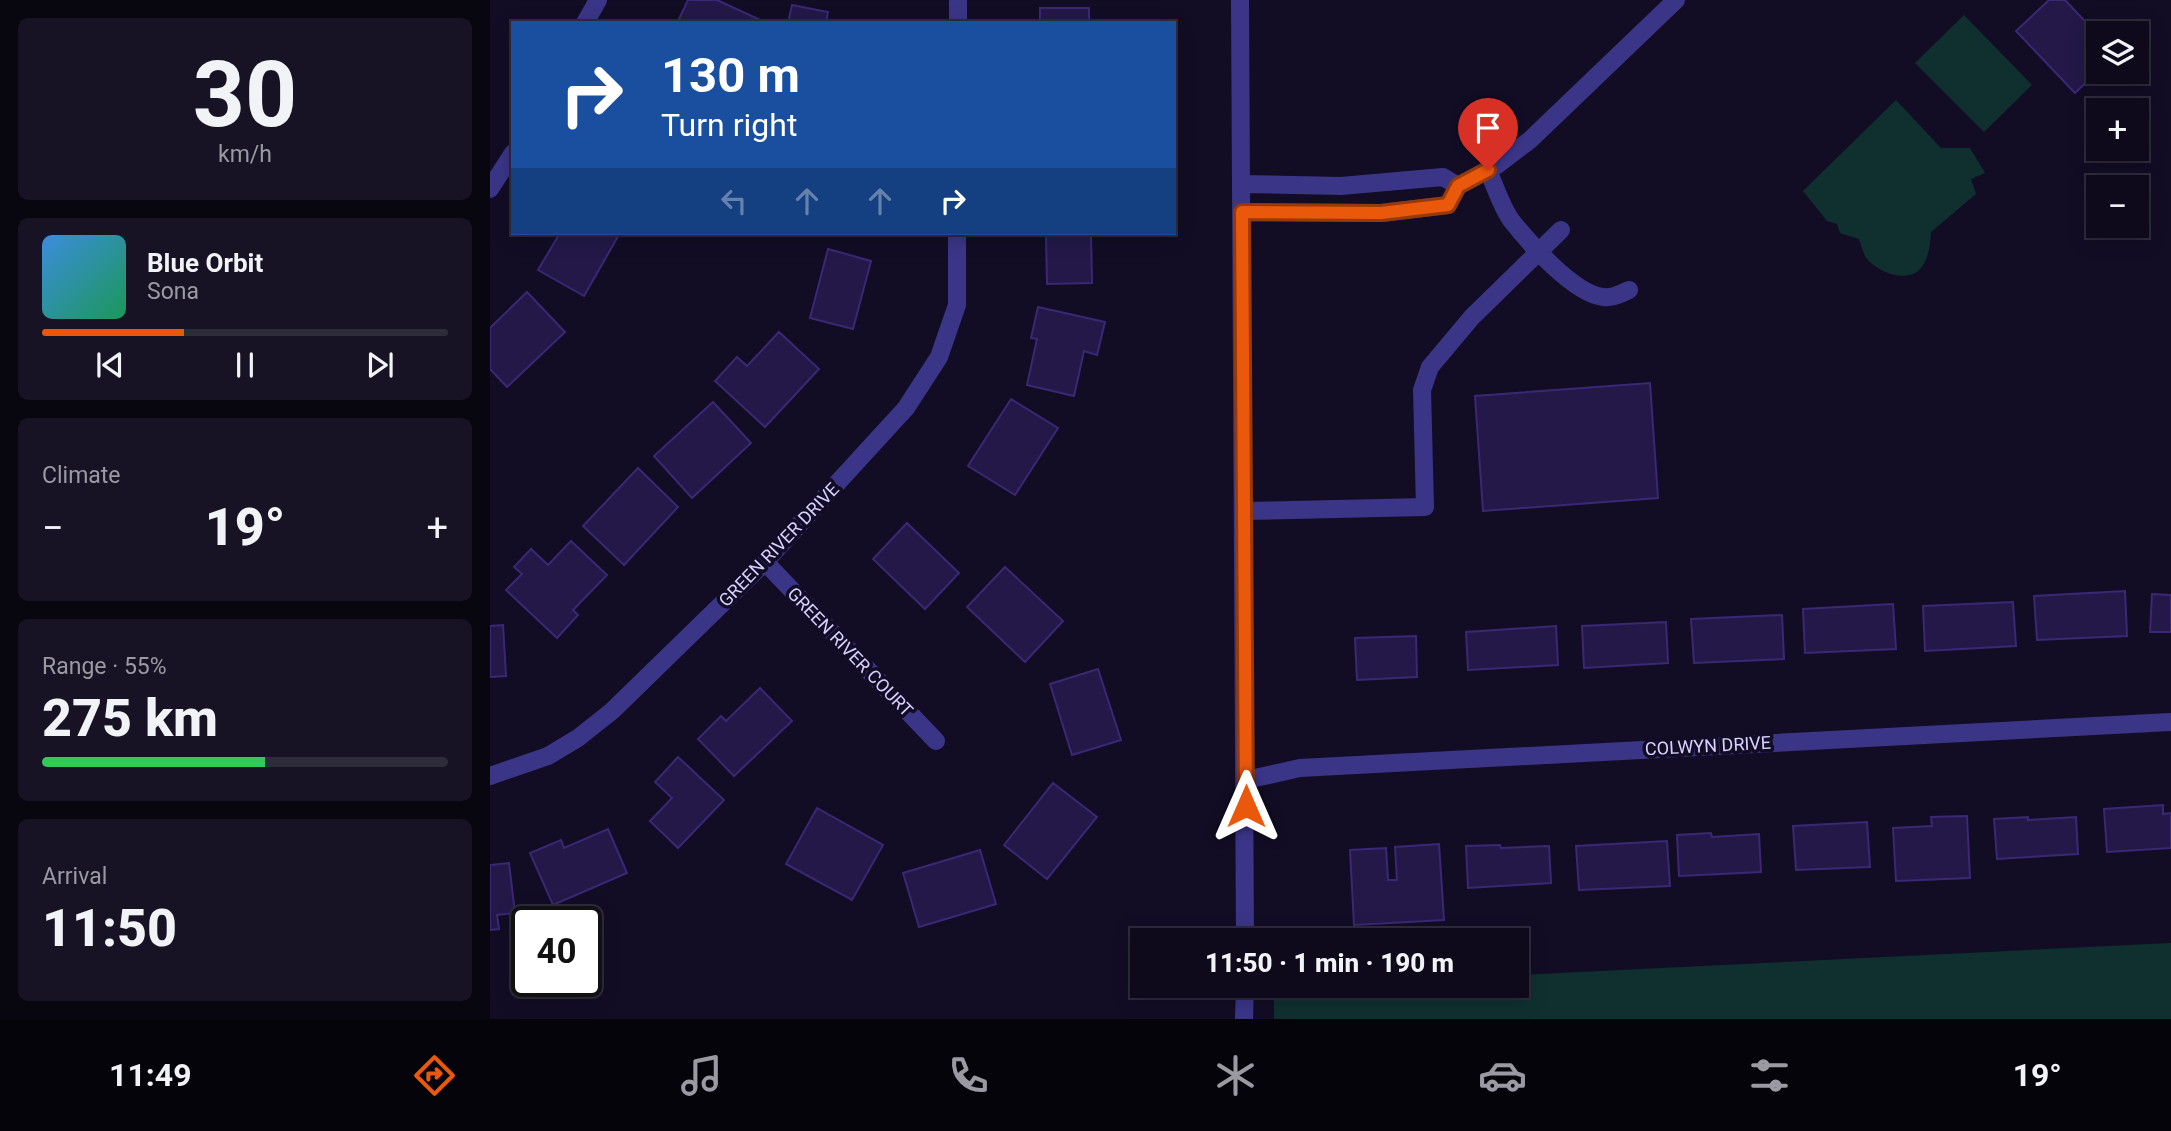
<!DOCTYPE html>
<html lang="en">
<head>
<meta charset="utf-8">
<style>
	:root { --surface:#0e0a1c; --page:#171325; --text:#f1f3f6; --muted:#9b9aa3; --line:#2e2b3b; --accent:#ea580c }
	body { margin:0; font-family:Roboto,sans-serif; background:var(--page); color:var(--text); height:100vh; display:flex; flex-direction:column; font-size:26px; white-space:nowrap }
	* { box-sizing:border-box; margin:0 }
	p { font-size:23px; color:var(--muted) }
	.icon { flex:none; width:38px; height:38px; fill:none; stroke:currentColor; stroke-width:2; stroke-linecap:round; stroke-linejoin:round }
	.map { position:relative; flex:1; overflow:hidden }
	.drawer { display:flex; flex-direction:column; gap:18px; padding:18px; background:#08060f; width:490px }
	.drawer>* { flex:none }
	.banner { position:absolute; left:21px; top:21px; width:665px; height:214px; border-radius:0px; box-shadow:0 4px 18px #0003,0 0 0 2px var(--line); background:#1a4fa0; color:#fff; overflow:hidden }
	.tools { position:absolute; left:1596px; top:21px; display:grid; gap:14px }
	.tools a { display:grid; place-items:center; width:63px; height:63px; border-radius:0px; background:var(--surface); box-shadow:0 4px 18px #0003,0 0 0 2px var(--line); font-size:35px }
	.speed { position:absolute; left:21px; top:906px; display:flex; gap:14px; font-size:35px; font-weight:700; text-align:center }
	.speed>* { display:grid; place-content:center; width:91px; height:91px; border-radius:50%; background:var(--surface); box-shadow:0 4px 18px #0003,0 0 0 2px var(--line); line-height:1 }
	.speed .limit { border:4px solid #111; border-radius:10px; background:#fff; color:#111 }
	.pin { position:absolute; display:grid; place-items:center; width:60px; height:60px; color:#fff; margin:-72px -30px; border-radius:50% 50% 50% 0; rotate:-45deg; box-shadow:0 0 7px #0007 }
	.pin .icon { rotate:45deg }
	.me { position:absolute; width:77px; margin:-38px; rotate:0deg; stroke-linejoin:round; filter:drop-shadow(0 0 5px #0008) }
	.turn { display:flex; align-items:center; gap:24px; height:147px; padding:0 35px; font-size:32px }
	.turn .icon { width:91px; height:91px; stroke-width:2.5 }
	.turn b { display:block; font-size:49px; line-height:60px }
	.lanes { display:flex; align-items:center; height:66px; padding:0 35px; background:#0003; justify-content:center; gap:35px; direction:ltr }
	.lanes .off { opacity:.35 }
	.big { font-size:52px; font-weight:800; line-height:1.1 }
	.drawer .tile { flex:1; display:flex; flex-direction:column; justify-content:center; gap:10px; min-width:0; padding:0 24px; border-radius:10px; background:var(--page) }
	.drawer .dial { align-items:center; gap:0 }
	.dial b { font-size:91px; line-height:1 }
	.song { display:flex; align-items:center; gap:21px }
	.cover { width:84px; height:84px; border-radius:10px; background:linear-gradient(135deg,hsl(210 70% 55%),hsl(150 70% 35%)) }
	.played { height:7px; border-radius:4px; background:linear-gradient(90deg,var(--accent) 35%,var(--line) 35%) }
	.keys { display:flex; justify-content:space-around; direction:ltr }
	.heat { display:flex; justify-content:space-between; align-items:center; font-size:38px; direction:ltr }
	.charge { height:10px; border-radius:5px; background:linear-gradient(90deg,#34c759 55%,var(--line) 0) }
	.trip { position:absolute; left:640px; top:928px; width:399px; height:70px; border-radius:0px; background:var(--surface); box-shadow:0 4px 18px #0003,0 0 0 2px var(--line); font-weight:800; line-height:70px; text-align:center }
	.tab-bar { display:flex; height:112px; justify-content:space-around; align-items:center; background:#06040b; color:var(--muted) }
	.tab-bar .icon { width:49px; height:49px }
	.tab-bar .current { color:var(--accent) }
	.tab-bar b { font-size:32px; color:var(--text) }
	main { display:flex; flex:1; min-height:0 }
	.map>svg:first-child { display:block }
	.green { fill:#103030 }
	.building { fill:#231848; stroke:#3a2875; stroke-width:2 }
	.lines { fill:none; stroke-linecap:round; stroke-linejoin:round }
	.minor { stroke:#3b3587; stroke-width:18 }
	.route-casing { stroke:#983908; stroke-width:18 }
	.route { stroke:#ea580c; stroke-width:12 }
	.labels { text-anchor:middle; stroke-width:7; stroke-linejoin:round; paint-order:stroke }
	.street-label { font-size:18px; fill:#d8d1ff; stroke:#120d25 }
</style>
</head>
<body>
<main>
<section class="drawer">
<div class="tile dial"><b>30</b><p>km/h</p></div>
<div class="tile">
<div class="song"><i class="cover"></i><div><b>Blue Orbit</b><p>Sona</p></div></div>
<div class="played"></div>
<div class="keys"><svg class="icon" aria-label="previous" viewBox="0 0 24 24"><path d="M18 5L8 12l10 7zM5 5v14"/></svg><svg class="icon" aria-label="pause" viewBox="0 0 24 24"><path d="M8 5v14M16 5v14"/></svg><svg class="icon" aria-label="next" viewBox="0 0 24 24"><path d="M6 5l10 7-10 7zM19 5v14"/></svg></div>
</div>
<div class="tile"><p>Climate</p>
<div class="heat"><a>−</a><b class="big">19°</b><a>+</a></div>
</div>
<div class="tile"><p>Range · 55%</p><b class="big">275 km</b><div class="charge"></div></div>
<div class="tile"><p>Arrival</p><b class="big">11:50</b></div>
</section>
<div class="map">
<svg width="1681" height="1019" viewBox="0 0 1681 1019">
	<rect width="100%" height="100%" fill="#120d25"/>
	<!-- green -->
	<path class="green" d="M1474 15 1542 85 1494 132 1425 63Z
		M1406 100 1451 148H1480L1495 173 1481 179 1486 194 1441 232C1440 245 1439 260 1429 270 1415 283 1389 272 1378 260 1373 255 1372 246 1369 239L1350 233 1347 224 1337 221 1313 191Z
		M1681 943V1019H784V988L1027 985V975Z"/>
	<!-- building -->
	<path class="building" d="M198 0H227L275 22 187 23Z
		M1559 0H1575L1608 35V71L1585 93 1526 31Z
		M302 5 338 12 336 23H298Z
		M550 8H599V23H550Z
		M70 233H130L94 296 48 270Z
		M548 233H601L602 283 557 284 556 235H548Z
		M338 249 381 261 363 329 320 318Z
		M37 292 75 332 17 387 0 369V328Z
		M548 307 615 322 607 355 594 351 584 396 537 385 547 339 541 338Z
		M289 332 329 369 275 427 225 381 247 357 257 366Z
		M1160 383 1168 498 993 511 985 396Z
		M521 399 568 428 525 495 478 466Z
		M223 402 261 443 202 498 164 456Z
		M148 468 188 507 134 565 93 526Z
		M417 523 469 573 435 609 383 559Z
		M81 541 117 575 83 610 88 615 67 638 16 590 32 574 24 567 41 549 58 565Z
		M515 567 573 621 535 662 477 607Z
		M1635 591 1637 636 1547 640 1544 596Z
		M1662 594 1681 595V632H1660Z
		M1523 602 1526 646 1435 651 1433 606Z
		M1403 604 1406 649 1315 653 1313 609Z
		M1292 615 1294 659 1204 663 1201 619Z
		M1176 622 1178 663 1094 668 1092 626Z
		M13 625 16 676 0 677V626Z
		M1066 626 1068 665 978 670 976 632Z
		M926 636 927 677 867 680 865 638Z
		M608 669 631 740 582 755 560 684Z
		M270 688 302 721 244 776 208 739 231 716 236 721Z
		M188 757 234 800 188 848 160 821 182 798 165 782Z
		M563 783 607 817 557 879 514 845Z
		M1673 805V814L1681 813V848L1617 852 1614 809Z
		M327 808 393 845 362 900 296 864Z
		M1477 816 1480 878 1406 881 1403 828 1442 826 1441 817Z
		M1538 817V820L1586 817 1588 854 1507 859 1504 819Z
		M1377 822 1380 867 1306 870 1303 826Z
		M118 829 137 873 63 905 40 853 71 840 74 848Z
		M1221 833 1222 837 1269 834 1271 872 1189 876 1187 835Z
		M1177 841 1180 886 1089 890 1086 846Z
		M949 844 954 920 864 925 860 850 896 848 898 880H907L905 847Z
		M1010 845 1011 848 1059 846 1061 883 978 888 976 846Z
		M490 850 506 904 429 927 413 873Z
		M19 863 25 913 7 915 9 929 0 930V865Z"/>
	<g class="lines">
		<!-- minor -->
		<path class="minor" d="M750 0 755 940
			M95 23 108 0
			M468 23V0
			M998 170C1005 186 1011 206 1021 220 1039 243 1084 294 1113 297 1123 298 1130 294 1139 290
			M752 184 851 186 953 177 968 186
			M0 189 23 153
			M752 212 892 213 958 205 968 186 1007 165 1040 140 1186 0
			M754 511 935 507 932 390 940 367 982 317 1071 230
			M275 562 446 741
			M0 776 58 756 88 738 122 711 275 562 416 408 449 357 467 305V233
			M756 780 810 768 1681 722
			M754 1019 755 985"/>
	</g>
	<g class="lines">
		<!-- route casing -->
		<g class="route-casing">
			<path id="route" d="M756 806 752 212 891 213 958 205 968 186 998 170"/>
		</g>
		<!-- route -->
		<use href="#route" class="route"/>
	</g>
	<g class="labels">
		<!-- street labels -->
		<g class="street-label">
			<text transform="translate(289 545) rotate(-46)" y="6">GREEN RIVER DRIVE</text>
			<text transform="translate(360 652) rotate(46)" y="6">GREEN RIVER COURT</text>
			<text transform="translate(1218 746) rotate(-3)" y="6">COLWYN DRIVE</text>
		</g>
	</g>
</svg>
<div class="tools">
<a><svg class="icon" aria-label="layers" viewBox="0 0 24 24"><path d="M12 4l9 5-9 5-9-5zM3 14l9 5 9-5"/></svg></a>
<a>+</a>
<a>−</a>
</div>
<div class="speed"><div class="limit">40</div></div>
<div class="pin" style="left:998px;top:170px;background:#d93025"><svg class="icon" aria-label="arrive" viewBox="0 0 24 24"><path d="M6 21V4h12l-3 4 3 4H6"/></svg></div>
<svg class="me" style="left:756px;top:806px" viewBox="-20 -20 40 40"><path d="M0-17L14 15 0 8-14 15z" fill="#ea580c" stroke="#fff" stroke-width="4"/></svg>
<div class="trip">11:50 · 1 min · 190 m</div>
<div class="banner">
<div class="turn"><svg class="icon" aria-label="right" viewBox="0 0 24 24"><path d="M7 20v-9h11M14 6l5 5-5 5"/></svg><div><b>130 m</b>Turn right</div></div>
<div class="lanes"><svg class="icon off" aria-label="left" viewBox="0 0 24 24"><path d="M17 20v-9H6M10 6l-5 5 5 5"/></svg><svg class="icon off" aria-label="ahead" viewBox="0 0 24 24"><path d="M12 20V5M6 11l6-6 6 6"/></svg><svg class="icon off" aria-label="ahead" viewBox="0 0 24 24"><path d="M12 20V5M6 11l6-6 6 6"/></svg><svg class="icon" aria-label="right" viewBox="0 0 24 24"><path d="M7 20v-9h11M14 6l5 5-5 5"/></svg></div>
</div>
</div>
</main>
<nav class="tab-bar">
<b>11:49</b>
<svg class="icon current" aria-label="directions" viewBox="0 0 24 24"><path d="M12 3l9 9-9 9-9-9zM9 14v-3h6M13 9l2 2-2 2"/></svg>
<svg class="icon" aria-label="music" viewBox="0 0 24 24"><path d="M9 18V5l10-2v13"/><circle cx="6" cy="18" r="3"/><circle cx="16" cy="16" r="3"/></svg>
<svg class="icon" aria-label="phone" viewBox="0 0 24 24"><path d="M5 4h4l2 5-3 2q2 4 5 5l2-3 5 2v4C11 20 4 13 5 4z"/></svg>
<svg class="icon" aria-label="climate" viewBox="0 0 24 24"><path d="M12 3v18M4 7l16 10M4 17L20 7"/></svg>
<svg class="icon" aria-label="car" viewBox="0 0 24 24"><path d="M5 17H2v-5l4-1 3-4h7l3 4 3 1v5h-3M9 17h6M6 11h13"/><circle cx="7" cy="17" r="2"/><circle cx="17" cy="17" r="2"/></svg>
<svg class="icon" aria-label="filters" viewBox="0 0 24 24"><path d="M4 7h16M4 17h16"/><circle cx="9" cy="7" r="2"/><circle cx="15" cy="17" r="2"/></svg>
<b>19°</b>
</nav>
</body>
</html>
